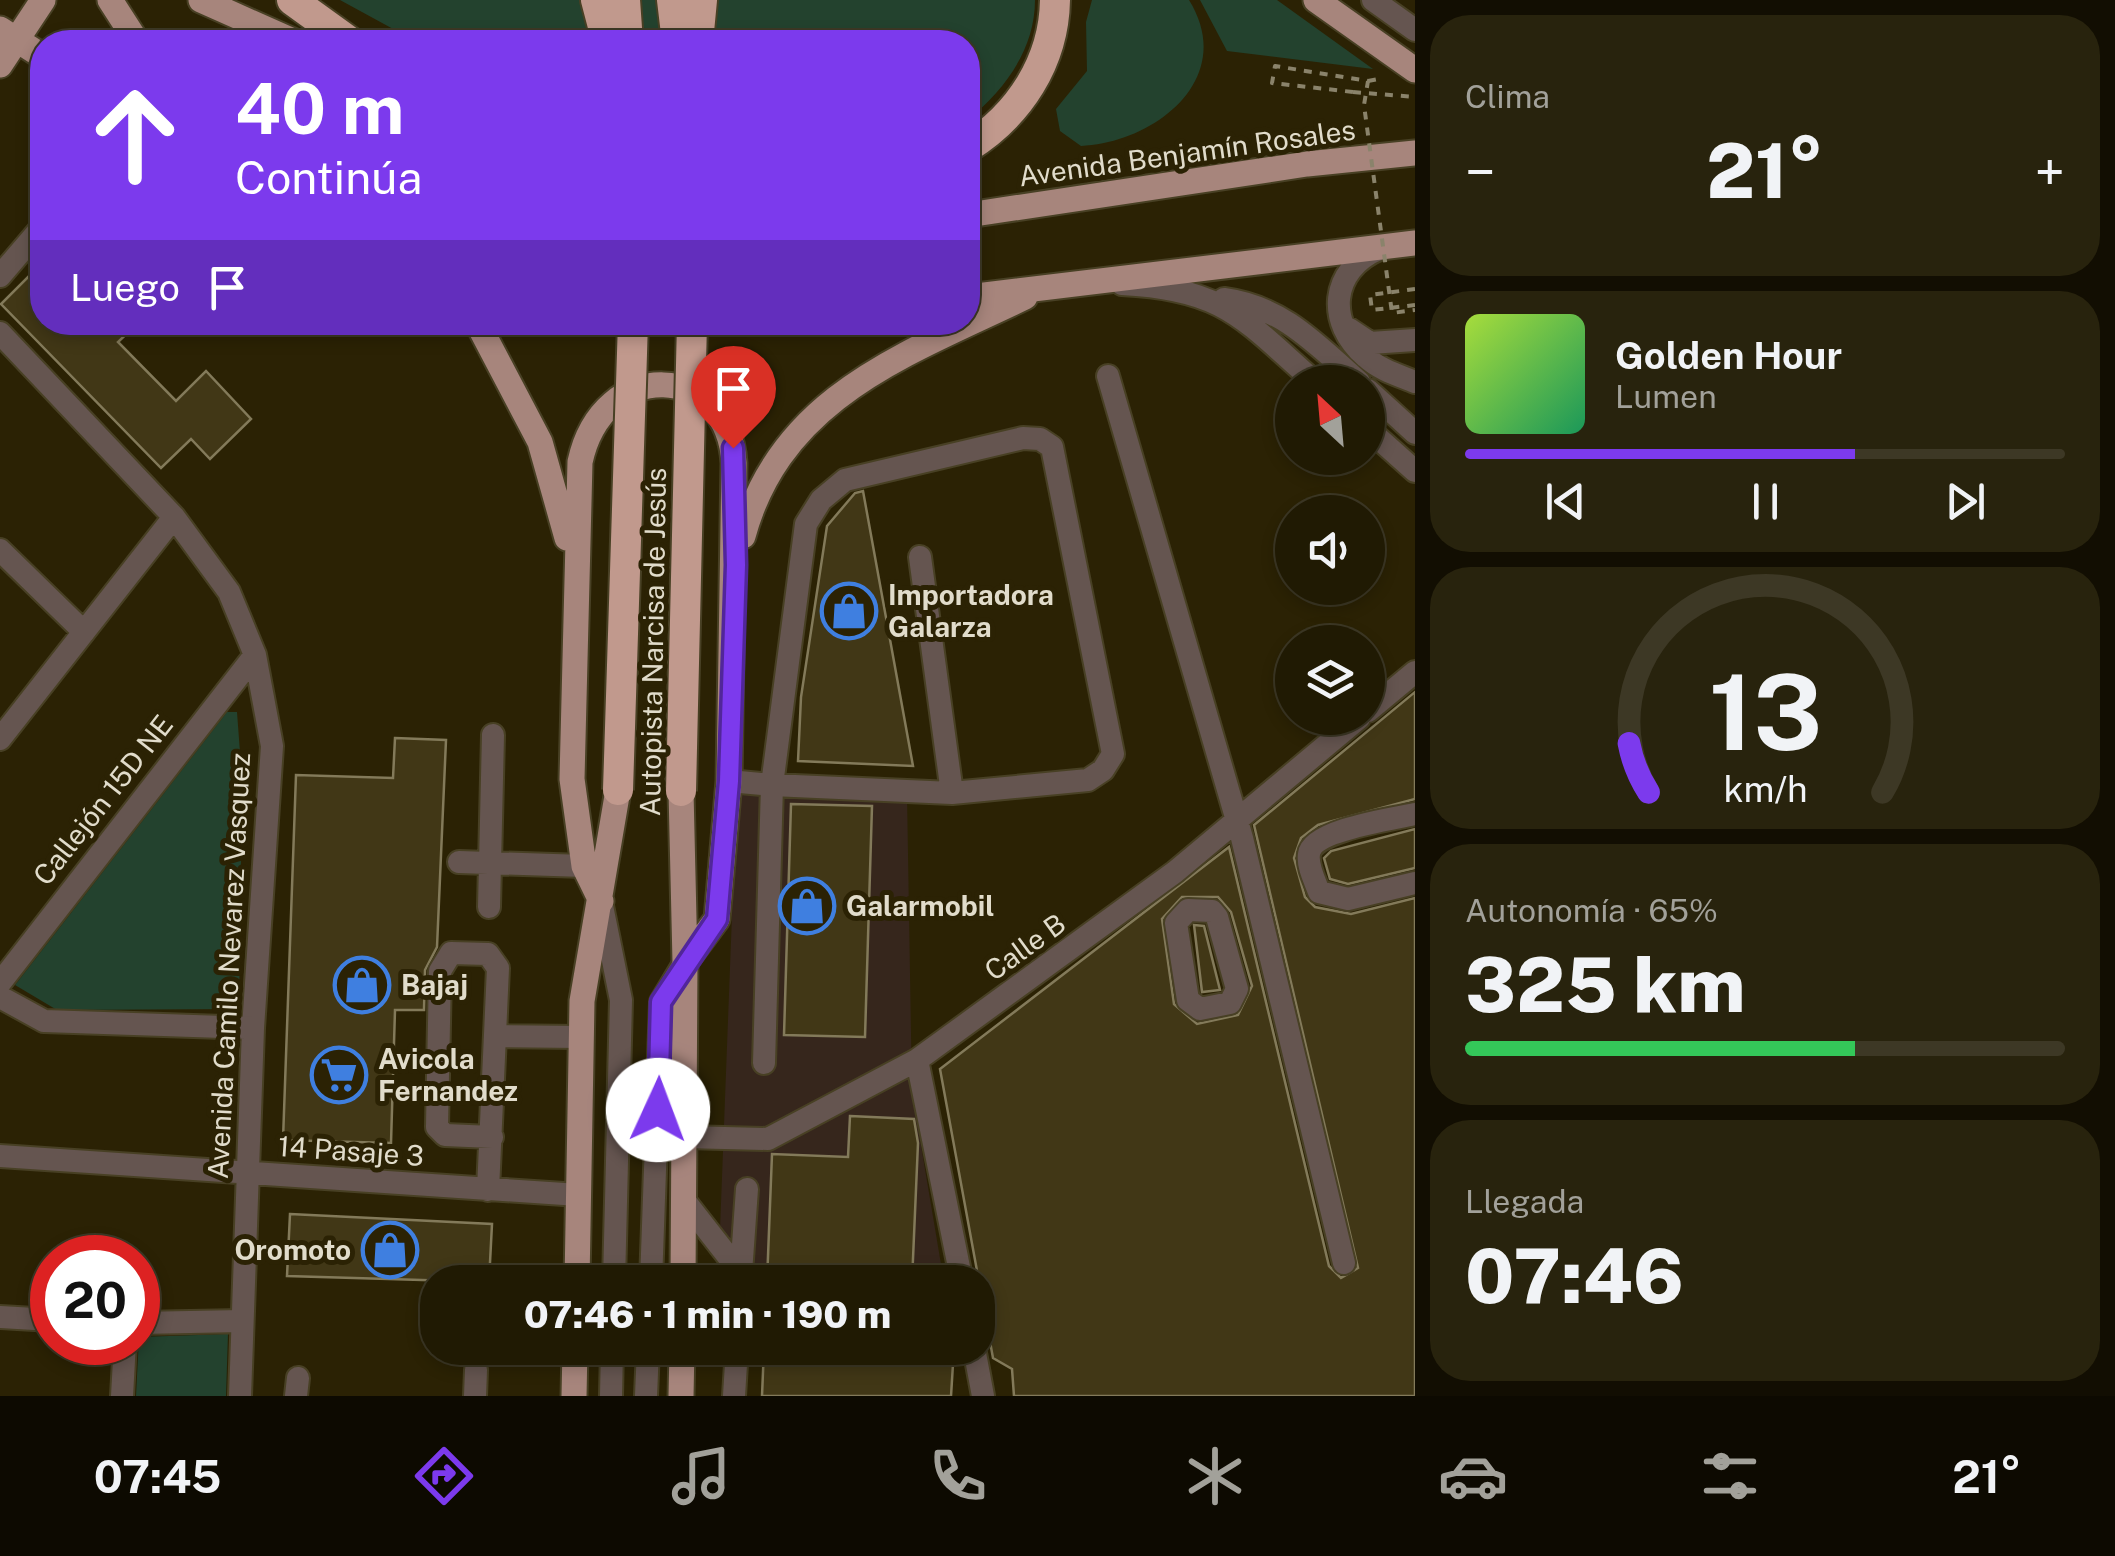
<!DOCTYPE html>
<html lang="es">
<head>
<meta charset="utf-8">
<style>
	:root { --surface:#201a03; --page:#28230d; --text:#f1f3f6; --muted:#a2a19a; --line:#3d3825; --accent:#7c3aed }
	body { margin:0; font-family:"Public Sans",sans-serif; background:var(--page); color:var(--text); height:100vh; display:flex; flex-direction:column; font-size:38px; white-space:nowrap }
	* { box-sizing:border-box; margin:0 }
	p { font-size:32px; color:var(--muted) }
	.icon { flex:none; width:55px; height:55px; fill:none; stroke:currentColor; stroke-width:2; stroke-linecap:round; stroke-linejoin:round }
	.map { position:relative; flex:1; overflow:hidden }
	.details { display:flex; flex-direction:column; gap:15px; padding:15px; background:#120e02; width:700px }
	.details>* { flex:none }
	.top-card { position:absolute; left:30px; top:30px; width:950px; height:305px; border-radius:40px; box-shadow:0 5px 15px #0003,0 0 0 2px var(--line); background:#7c3aed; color:#fff; overflow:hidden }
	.needle { width:65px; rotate:334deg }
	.buttons { position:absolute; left:1275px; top:365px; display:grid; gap:20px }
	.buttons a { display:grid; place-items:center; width:110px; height:110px; border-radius:50%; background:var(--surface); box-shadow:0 5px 15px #0003,0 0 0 2px var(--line); font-size:50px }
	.speed { position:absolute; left:30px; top:1235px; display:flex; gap:20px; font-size:50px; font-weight:700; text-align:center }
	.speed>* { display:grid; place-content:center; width:130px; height:130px; border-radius:50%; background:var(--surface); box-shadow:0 5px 15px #0003,0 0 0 2px var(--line); line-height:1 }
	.speed .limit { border:15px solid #d22; background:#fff; color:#111 }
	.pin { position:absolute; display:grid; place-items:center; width:85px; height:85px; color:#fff; margin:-102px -42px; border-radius:50% 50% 50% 0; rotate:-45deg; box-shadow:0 0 10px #0007 }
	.pin .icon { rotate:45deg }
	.me { position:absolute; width:110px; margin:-55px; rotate:2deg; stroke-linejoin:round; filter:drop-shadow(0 0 8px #0008) }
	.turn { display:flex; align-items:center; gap:35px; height:210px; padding:0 40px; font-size:45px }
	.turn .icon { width:130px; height:130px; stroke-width:2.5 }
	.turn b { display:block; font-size:70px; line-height:85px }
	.then { display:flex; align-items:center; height:95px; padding:0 40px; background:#0003; gap:20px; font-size:38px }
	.big { font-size:75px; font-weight:800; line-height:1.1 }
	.details .card { flex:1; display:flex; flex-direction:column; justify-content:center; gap:15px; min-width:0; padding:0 35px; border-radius:40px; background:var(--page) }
	.details .dial { align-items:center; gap:0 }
	.dial svg { height:260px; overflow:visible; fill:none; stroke:var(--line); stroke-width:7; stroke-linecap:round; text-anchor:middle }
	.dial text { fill:var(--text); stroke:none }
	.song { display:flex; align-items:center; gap:30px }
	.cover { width:120px; height:120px; border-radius:15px; background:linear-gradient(135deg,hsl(80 70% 55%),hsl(150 70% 35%)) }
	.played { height:10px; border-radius:5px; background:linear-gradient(90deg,var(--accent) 65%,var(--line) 65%) }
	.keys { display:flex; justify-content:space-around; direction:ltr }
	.heat { display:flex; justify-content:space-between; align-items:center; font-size:55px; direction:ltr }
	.charge { height:15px; border-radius:8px; background:linear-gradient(90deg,#34c759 65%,var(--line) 0) }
	.trip { position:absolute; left:420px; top:1265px; width:575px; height:100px; border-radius:40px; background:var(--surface); box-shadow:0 5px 15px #0003,0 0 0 2px var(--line); font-weight:800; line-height:100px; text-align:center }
	.menu { display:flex; height:160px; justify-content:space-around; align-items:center; background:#0d0a01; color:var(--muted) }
	.menu .icon { width:70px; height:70px }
	.menu .current { color:var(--accent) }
	.menu b { font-size:45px; color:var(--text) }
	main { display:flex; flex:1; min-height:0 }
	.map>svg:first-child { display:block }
	.commercial { fill:#36261c }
	.green { fill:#23422e }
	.building { fill:#413716; stroke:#837a5a; stroke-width:2.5; fill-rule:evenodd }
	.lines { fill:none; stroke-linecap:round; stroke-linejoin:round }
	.minor-casing { stroke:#484024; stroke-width:26 }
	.major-casing { stroke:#484024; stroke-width:29 }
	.highway-casing { stroke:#484024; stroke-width:34 }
	.path { stroke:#8a836b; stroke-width:4; stroke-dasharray:8 8; stroke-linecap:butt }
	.minor { stroke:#655550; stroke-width:22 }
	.major { stroke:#a7857c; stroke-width:25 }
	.highway { stroke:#c1998d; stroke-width:30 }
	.highway-bridge-casing { stroke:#484024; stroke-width:34; stroke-linecap:butt }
	.path-bridge { stroke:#8a836b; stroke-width:4; stroke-dasharray:8 8; stroke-linecap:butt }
	.highway-bridge { stroke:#c1998d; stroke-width:30 }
	.route-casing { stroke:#51269a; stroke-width:25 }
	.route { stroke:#7c3aed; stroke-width:18 }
	.labels { text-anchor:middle; stroke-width:10; stroke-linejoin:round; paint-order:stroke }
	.street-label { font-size:28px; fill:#e1dccb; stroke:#2b2204 }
	.poi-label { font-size:28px; font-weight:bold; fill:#e1dccb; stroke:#2b2204; text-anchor:start }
</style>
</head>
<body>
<main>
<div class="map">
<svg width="1415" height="1396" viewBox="0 0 1415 1396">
	<rect width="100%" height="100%" fill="#2b2204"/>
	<!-- commercial -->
	<path class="commercial" d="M737 784 907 794 912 1092 944 1282H718Z"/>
	<!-- green -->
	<path class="green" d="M340 0H1035C1035 50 1004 90 968 120V42H417Z
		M1092 0H1189C1238 79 1154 143 1081 146L1060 131 1056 109 1087 71 1086 22Z
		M1200 0H1277L1373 69 1227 51Z
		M227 712H237L242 779 239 1009 57 1010 15 985Z
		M228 1334 226 1396H136L139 1337Z"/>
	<!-- building -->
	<path class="building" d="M42 263V322H139L118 342 176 401 206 371 251 419 210 459 191 439 161 468 1 304Z
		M863 491 913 766 798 761 801 697 827 526 855 493Z
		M1415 692V799L1318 825 1301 838 1294 858 1305 897 1315 907 1351 914 1415 898V1396H1014L1012 1369 993 1358 940 1069 1229 847 1329 1266 1341 1278 1358 1268 1254 825ZM1182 897H1218L1231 912 1252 986 1238 1015 1197 1024 1174 1004 1162 919Z
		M395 738 446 740 437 947 425 970 424 1010H395L391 1143 283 1140 296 775 393 778Z
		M791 804 872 806 865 1037 784 1035Z
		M1415 829V868L1348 884 1330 879 1324 858 1331 851Z
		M1194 925 1204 926 1220 990 1202 992Z
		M850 1116 914 1119 918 1143 912 1282H767L772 1154 848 1157Z
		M290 1214 492 1224 489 1282 287 1276Z
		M764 1348H954L951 1396H762Z"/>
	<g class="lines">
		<!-- minor casing -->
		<g class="minor-casing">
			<path id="minor" d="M1373 0 1415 30
				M1379 249C1330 270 1326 323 1366 357 1380 370 1398 375 1415 382
				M0 276 42 227
				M1122 284C1225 289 1243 319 1315 382
				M1224 299C1283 307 1316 344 1359 382
				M1349 329 1370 343 1415 340
				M0 333 174 517 229 592 255 655 272 746 253 1028 240 1396
				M1108 376 1242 838 1344 1263
				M1368 390 1415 433
				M1368 429 1415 471
				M1023 438 1040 439 1052 447 1113 754 1103 770 1088 780 952 793 772 785 806 524 821 500 845 480Z
				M0 550 84 632
				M920 557 952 793
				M1368 711 1415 672
				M0 739 174 517
				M729 781 772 785 764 1063
				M1415 814C1393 819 1312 830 1309 854 1307 866 1315 881 1319 892L1348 899 1415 883
				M459 862 584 866
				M601 901 621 1000 614 1282
				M489 907 493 735
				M1188 910 1212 911 1217 917 1237 989 1230 1003 1200 1009 1188 1000 1176 923Z
				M0 983 255 655
				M0 997 44 1021 253 1028
				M495 1036 582 1037
				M917 1060 962 1282
				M685 1137 768 1139 917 1060 1175 872 1359 718
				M0 1156 579 1195
				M488 1190 498 968 488 954 451 953 440 971 437 1127 445 1135 492 1137
				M684 1200 741 1273V1282
				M741 1273 747 1189
				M651 1282 661 1002 685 962
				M0 1317 52 1320
				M138 1323 242 1321
				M974 1348 983 1396
				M122 1396 125 1342
				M296 1396 298 1378
				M475 1396 476 1370
				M611 1396 612 1348
				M646 1396 648 1348
				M734 1396 737 1348"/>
		</g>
		<!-- major casing -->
		<g class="major-casing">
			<path id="major" d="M110 0 137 42
				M201 0 295 42
				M1316 0 1415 70
				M0 29 42 56
				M0 65 43 0
				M968 215 1307 164 1415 153
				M968 297 1415 243
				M477 322 540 442 567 538
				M743 536C781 396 907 354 1025 297
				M681 791 685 962 683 1282
				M601 901 584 866 572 779 580 462C603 356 728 362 734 463L729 781 717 919 685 962
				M577 1282 582 1001 618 790
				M574 1396 575 1348
				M681 1396 682 1348"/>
		</g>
		<!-- highway casing -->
		<g class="highway-casing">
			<path id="highway" d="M292 0 350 42
				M596 0 607 42
				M625 0 628 42
				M672 0 677 42
				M698 42 702 0
				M968 147C1019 115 1054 62 1055 0"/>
		</g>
		<!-- path -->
		<path class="path" d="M1368 81 1383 78
			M1353 92 1415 97
			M1415 289 1370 295 1372 310 1415 305"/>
		<!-- minor -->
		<use href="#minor" class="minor"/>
		<!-- major -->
		<use href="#major" class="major"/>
		<!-- highway -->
		<use href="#highway" class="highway"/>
		<!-- highway-bridge casing -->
		<g class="highway-bridge-casing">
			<path id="highway-bridge" d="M618 790 633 322
				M681 791 692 322"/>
		</g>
		<!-- path-bridge -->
		<path class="path-bridge" d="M1353 92 1272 83 1275 66 1368 81 1364 105 1392 313 1415 310"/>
		<!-- highway-bridge -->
		<use href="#highway-bridge" class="highway-bridge"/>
	</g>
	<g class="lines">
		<!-- route casing -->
		<g class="route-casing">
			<path id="route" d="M658 1110 661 1002 717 919 729 781 736 565 733 448"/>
		</g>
		<!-- route -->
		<use href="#route" class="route"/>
	</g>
	<!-- icons -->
	<defs>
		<g id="shop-ring" transform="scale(2.875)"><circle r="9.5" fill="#2b2204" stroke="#3f7fe0" stroke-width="1.5"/><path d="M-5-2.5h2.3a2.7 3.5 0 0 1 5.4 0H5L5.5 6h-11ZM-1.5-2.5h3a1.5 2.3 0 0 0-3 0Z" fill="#3f7fe0"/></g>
		<g id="supermarket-ring" transform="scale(2.875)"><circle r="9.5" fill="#2b2204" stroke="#3f7fe0" stroke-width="1.5"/><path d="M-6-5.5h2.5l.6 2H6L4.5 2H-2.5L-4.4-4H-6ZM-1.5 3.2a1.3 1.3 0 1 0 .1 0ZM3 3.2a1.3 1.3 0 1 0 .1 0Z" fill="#3f7fe0"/></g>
	</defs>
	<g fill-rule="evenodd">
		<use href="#shop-ring" x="849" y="611"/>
		<use href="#shop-ring" x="807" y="906"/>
		<use href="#shop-ring" x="362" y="985"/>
		<use href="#supermarket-ring" x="339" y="1075"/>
		<use href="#shop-ring" x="390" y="1250"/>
	</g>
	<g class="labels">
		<!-- street labels -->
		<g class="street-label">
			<text transform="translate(1187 153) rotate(-8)" y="10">Avenida Benjamín Rosales</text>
			<text transform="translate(653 642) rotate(-89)" y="10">Autopista Narcisa de Jesús</text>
			<text transform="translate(103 800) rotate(-52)" y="10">Callejón 15D NE</text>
			<text transform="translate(1025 947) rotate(-36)" y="10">Calle B</text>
			<text transform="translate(229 966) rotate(-87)" y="10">Avenida Camilo Nevarez Vasquez</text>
			<text transform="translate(351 1151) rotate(4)" y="10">14 Pasaje 3</text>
		</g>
		<!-- poi labels -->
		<g class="poi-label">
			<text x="888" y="605">Importadora<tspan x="888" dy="32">Galarza</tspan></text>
			<text x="846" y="916">Galarmobil</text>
			<text x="401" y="995">Bajaj</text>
			<text x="378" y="1069">Avicola<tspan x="378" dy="32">Fernandez</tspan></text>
			<text x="351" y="1260" text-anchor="end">Oromoto</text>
		</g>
	</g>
</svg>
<div class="buttons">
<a><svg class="needle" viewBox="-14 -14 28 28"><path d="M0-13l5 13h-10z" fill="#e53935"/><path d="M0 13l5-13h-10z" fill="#a2a19a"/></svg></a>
<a><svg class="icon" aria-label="sound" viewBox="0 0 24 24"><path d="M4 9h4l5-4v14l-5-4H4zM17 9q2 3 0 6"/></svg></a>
<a><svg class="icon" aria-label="layers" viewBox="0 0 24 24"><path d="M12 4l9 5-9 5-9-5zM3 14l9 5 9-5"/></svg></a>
</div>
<div class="speed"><div class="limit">20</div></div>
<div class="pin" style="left:733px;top:448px;background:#d93025"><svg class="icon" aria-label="arrive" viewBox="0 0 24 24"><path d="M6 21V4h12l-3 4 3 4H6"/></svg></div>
<svg class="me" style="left:658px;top:1110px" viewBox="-20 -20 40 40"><circle r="19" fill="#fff"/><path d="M0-13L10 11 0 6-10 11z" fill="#7c3aed"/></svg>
<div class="trip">07:46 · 1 min · 190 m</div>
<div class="top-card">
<div class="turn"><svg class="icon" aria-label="ahead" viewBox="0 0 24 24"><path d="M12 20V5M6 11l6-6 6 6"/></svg><div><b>40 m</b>Continúa</div></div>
<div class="then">Luego<svg class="icon" aria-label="arrive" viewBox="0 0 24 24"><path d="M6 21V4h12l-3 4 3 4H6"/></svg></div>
</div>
</div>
<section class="details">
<div class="card"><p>Clima</p>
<div class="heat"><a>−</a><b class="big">21°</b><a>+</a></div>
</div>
<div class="card">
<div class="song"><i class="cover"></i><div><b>Golden Hour</b><p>Lumen</p></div></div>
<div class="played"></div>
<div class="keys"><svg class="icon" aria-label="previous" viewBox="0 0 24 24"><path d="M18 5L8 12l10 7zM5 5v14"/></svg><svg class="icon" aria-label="pause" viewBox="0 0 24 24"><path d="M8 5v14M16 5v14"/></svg><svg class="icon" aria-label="next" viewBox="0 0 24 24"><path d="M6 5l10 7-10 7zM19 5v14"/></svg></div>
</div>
<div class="card dial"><svg viewBox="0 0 100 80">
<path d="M14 69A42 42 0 1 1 86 69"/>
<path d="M14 69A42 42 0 0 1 8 54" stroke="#7c3aed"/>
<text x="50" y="56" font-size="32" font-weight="700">13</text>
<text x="50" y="72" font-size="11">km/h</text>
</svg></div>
<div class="card"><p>Autonomía · 65%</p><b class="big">325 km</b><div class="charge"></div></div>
<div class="card"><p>Llegada</p><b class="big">07:46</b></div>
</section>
</main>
<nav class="menu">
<b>07:45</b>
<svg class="icon current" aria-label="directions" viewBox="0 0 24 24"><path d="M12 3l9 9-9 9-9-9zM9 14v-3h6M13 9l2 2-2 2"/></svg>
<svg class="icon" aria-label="music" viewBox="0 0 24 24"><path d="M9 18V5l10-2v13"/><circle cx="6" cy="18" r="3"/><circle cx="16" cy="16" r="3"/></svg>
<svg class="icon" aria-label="phone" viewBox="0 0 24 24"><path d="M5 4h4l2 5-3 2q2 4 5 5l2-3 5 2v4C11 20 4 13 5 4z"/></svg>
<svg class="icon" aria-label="climate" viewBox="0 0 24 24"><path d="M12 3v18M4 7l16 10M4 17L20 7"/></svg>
<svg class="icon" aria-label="car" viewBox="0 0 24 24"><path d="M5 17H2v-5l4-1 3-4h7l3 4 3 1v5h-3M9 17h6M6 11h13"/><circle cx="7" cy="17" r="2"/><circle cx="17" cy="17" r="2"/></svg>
<svg class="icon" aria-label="filters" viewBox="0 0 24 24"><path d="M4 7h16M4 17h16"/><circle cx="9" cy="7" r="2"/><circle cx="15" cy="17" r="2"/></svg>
<b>21°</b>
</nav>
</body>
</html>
